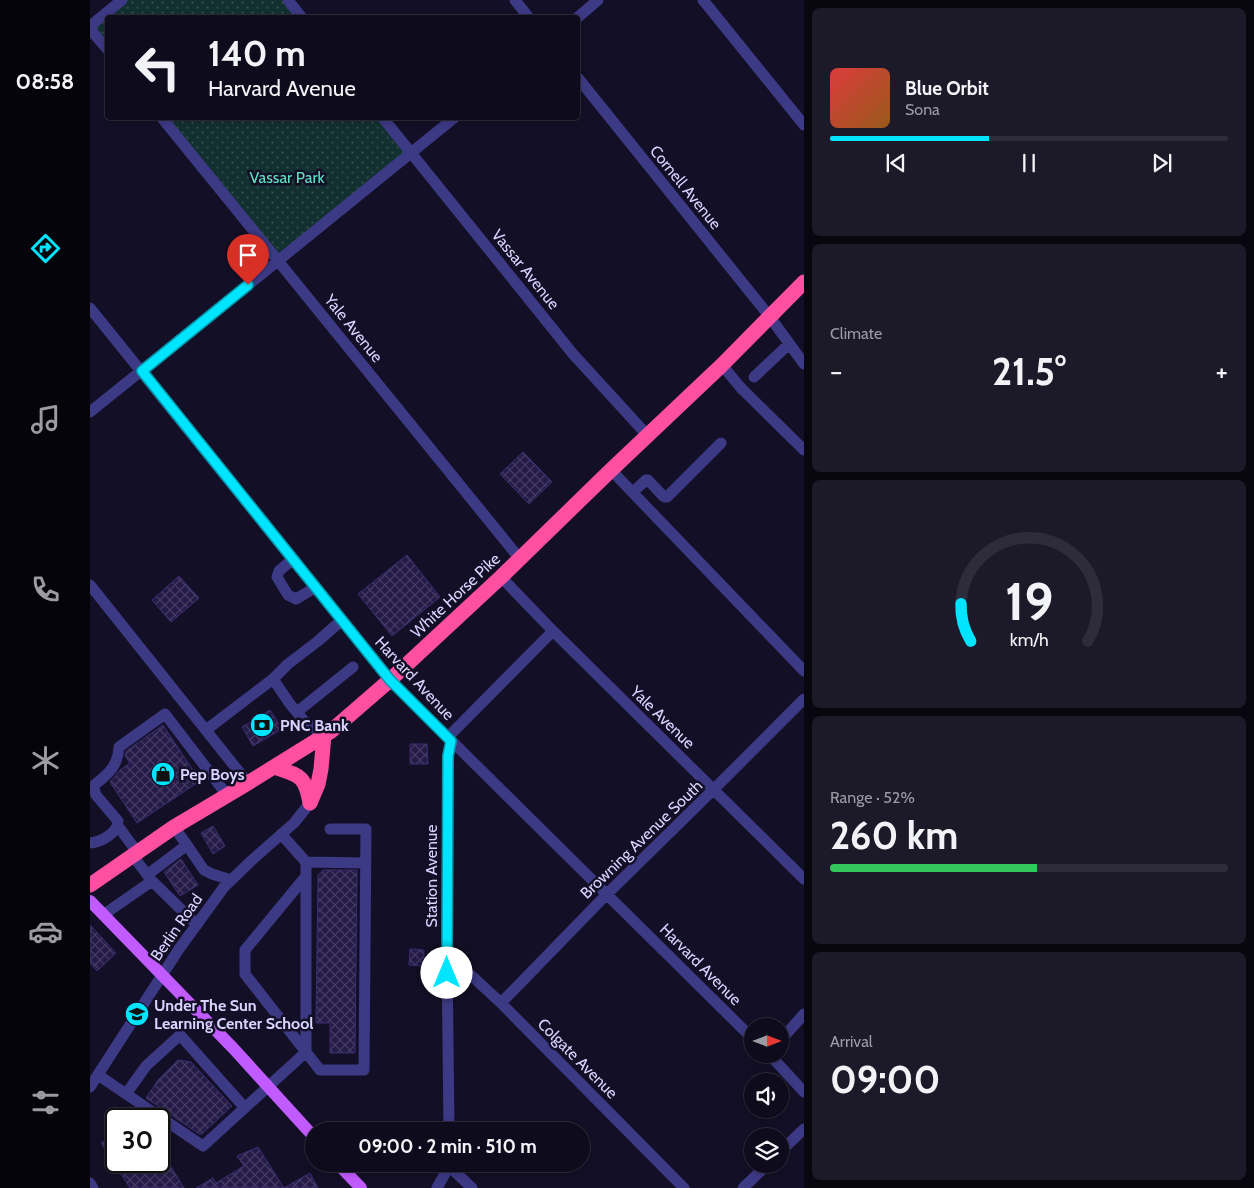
<!DOCTYPE html>
<html lang="en">
<head>
<meta charset="utf-8">
<style>
	:root { --surface:#0e0b1c; --page:#1c1929; --text:#f1f3f6; --muted:#9b9ba3; --line:#2e2b3b; --accent:#00e5ff }
	body { margin:0; font-family:Cabin,sans-serif; background:var(--page); color:var(--text); height:100vh; display:flex; flex-direction:column; font-size:19px; white-space:nowrap }
	* { box-sizing:border-box; margin:0 }
	p { font-size:16px; color:var(--muted) }
	.icon { flex:none; width:28px; height:28px; fill:none; stroke:currentColor; stroke-width:2; stroke-linecap:round; stroke-linejoin:round }
	.map { position:relative; flex:1; overflow:hidden }
	.details { display:flex; flex-direction:column; gap:8px; padding:8px; background:#08060f; width:450px }
	.details>* { flex:none }
	.top-card { position:absolute; left:15px; top:15px; width:475px; height:105px; border-radius:5px; box-shadow:0 2px 8px #0003,0 0 0 1px var(--line); background:#0e0b1c; color:var(--text); overflow:hidden }
	.needle { width:32px; rotate:90deg }
	.buttons { position:absolute; left:654px; top:1018px; display:grid; gap:10px }
	.buttons a { display:grid; place-items:center; width:45px; height:45px; border-radius:50%; background:var(--surface); box-shadow:0 2px 8px #0003,0 0 0 1px var(--line); font-size:25px }
	.speed { position:absolute; left:15px; top:1108px; display:flex; gap:10px; font-size:25px; font-weight:700; text-align:center }
	.speed>* { display:grid; place-content:center; width:65px; height:65px; border-radius:50%; background:var(--surface); box-shadow:0 2px 8px #0003,0 0 0 1px var(--line); line-height:1 }
	.speed .limit { border:2px solid #111; border-radius:8px; background:#fff; color:#111 }
	.pin { position:absolute; display:grid; place-items:center; width:42px; height:42px; color:#fff; margin:-51px -21px; border-radius:50% 50% 50% 0; rotate:-45deg; box-shadow:0 0 5px #0007 }
	.pin .icon { rotate:45deg }
	.me { position:absolute; width:55px; margin:-28px; rotate:0deg; stroke-linejoin:round; filter:drop-shadow(0 0 4px #0008) }
	.turn { display:flex; align-items:center; gap:18px; height:105px; padding:0 20px; font-size:22px }
	.turn .icon { width:65px; height:65px; stroke-width:2.5 }
	.turn b { display:block; font-size:35px; line-height:42px }
	.big { font-size:38px; font-weight:700; line-height:1.1 }
	.details .card { flex:1; display:flex; flex-direction:column; justify-content:center; gap:8px; min-width:0; padding:0 18px; border-radius:8px; background:var(--page) }
	.details .dial { align-items:center; gap:0 }
	.dial svg { height:130px; overflow:visible; fill:none; stroke:var(--line); stroke-width:7; stroke-linecap:round; text-anchor:middle }
	.dial text { fill:var(--text); stroke:none }
	.song { display:flex; align-items:center; gap:15px }
	.cover { width:60px; height:60px; border-radius:8px; background:linear-gradient(135deg,hsl(0 70% 55%),hsl(30 70% 35%)) }
	.played { height:5px; border-radius:2px; background:linear-gradient(90deg,var(--accent) 40%,var(--line) 40%) }
	.keys { display:flex; justify-content:space-around; direction:ltr }
	.heat { display:flex; justify-content:space-between; align-items:center; font-size:28px; direction:ltr }
	.charge { height:8px; border-radius:4px; background:linear-gradient(90deg,#34c759 52%,var(--line) 0) }
	.trip { position:absolute; left:215px; top:1122px; width:285px; height:50px; border-radius:25px; background:var(--surface); box-shadow:0 2px 8px #0003,0 0 0 1px var(--line); font-weight:700; line-height:50px; text-align:center }
	main { display:flex; flex:1; min-height:0 }
	.menu { display:flex; flex-direction:column; width:90px; justify-content:space-around; align-items:center; background:#06040b; color:var(--muted) }
	.menu .icon { width:35px; height:35px }
	.menu .on { color:var(--accent) }
	.menu b { font-size:22px; color:var(--text) }
	.map>svg:first-child { display:block }
	.park { fill:url(#park-dots) }
	.building { fill:url(#building-cross-hatch); stroke:#3b2d73 }
	.lines { fill:none; stroke-linecap:round; stroke-linejoin:round }
	.minor { stroke:#3d3a85; stroke-width:11 }
	.major { stroke:#c25bff; stroke-width:12 }
	.highway { stroke:#ff4fa3; stroke-width:15 }
	.route-casing { stroke:#0095a6; stroke-width:12 }
	.route { stroke:#00e5ff; stroke-width:9 }
	.labels { text-anchor:middle; stroke-width:5; stroke-linejoin:round; paint-order:stroke }
	.park-label { font-size:16px; fill:#5fe0c0; stroke:#130f26 }
	.street-label { font-size:16px; fill:#d9d4ff; stroke:#130f26 }
	.poi-label { font-size:16px; font-weight:bold; fill:#d9d4ff; stroke:#130f26; text-anchor:start }
</style>
</head>
<body>
<main>
<nav class="menu">
<b>08:58</b>
<svg class="icon on" aria-label="directions" viewBox="0 0 24 24"><path d="M12 3l9 9-9 9-9-9zM9 14v-3h6M13 9l2 2-2 2"/></svg>
<svg class="icon" aria-label="music" viewBox="0 0 24 24"><path d="M9 18V5l10-2v13"/><circle cx="6" cy="18" r="3"/><circle cx="16" cy="16" r="3"/></svg>
<svg class="icon" aria-label="phone" viewBox="0 0 24 24"><path d="M5 4h4l2 5-3 2q2 4 5 5l2-3 5 2v4C11 20 4 13 5 4z"/></svg>
<svg class="icon" aria-label="climate" viewBox="0 0 24 24"><path d="M12 3v18M4 7l16 10M4 17L20 7"/></svg>
<svg class="icon" aria-label="car" viewBox="0 0 24 24"><path d="M5 17H2v-5l4-1 3-4h7l3 4 3 1v5h-3M9 17h6M6 11h13"/><circle cx="7" cy="17" r="2"/><circle cx="17" cy="17" r="2"/></svg>
<svg class="icon" aria-label="filters" viewBox="0 0 24 24"><path d="M4 7h16M4 17h16"/><circle cx="9" cy="7" r="2"/><circle cx="15" cy="17" r="2"/></svg>
</nav>
<div class="map">
<svg width="714" height="1188" viewBox="0 0 714 1188">
	<defs>
		<pattern id="park-dots" width="8" height="8" patternUnits="userSpaceOnUse" patternTransform="scale(1.25)"><rect width="8" height="8" fill="#12302f"/><path d="M2 2h.1M6 6h.1" fill="none" stroke="#344d4e" stroke-width="1.8" stroke-linecap="round"/></pattern>
		<pattern id="building-cross-hatch" width="8" height="8" patternUnits="userSpaceOnUse" patternTransform="scale(1.25)"><rect width="8" height="8" fill="#241b47"/><path d="M0 0l8 8M0 8l8-8" fill="none" stroke="#433b63"/></pattern>
	</defs>
	<rect width="100%" height="100%" fill="#130f26"/>
	<!-- park -->
	<path class="park" d="M32 0H198L212 17 18 18 17 50 0 26Z
		M72 118H293L321 153 189 260Z"/>
	<!-- building -->
	<path class="building" d="M433 452 462 482 439 504 410 474Z
		M317 555 350 597 302 636 268 594Z
		M89 576 109 598 81 622 62 600Z
		M180 710 192 729 163 746 152 727Z
		M73 725 110 781 47 823 20 782 30 770 40 763 35 756 36 751Z
		M320 744H337L338 764H320Z
		M123 826 135 846 123 854 111 833Z
		M91 859 108 885 90 896 74 872Z
		M233 870H267L265 1053H240V1023H226L228 875Z
		M0 925 26 953 7 971 0 963Z
		M320 949 334 950V966L319 965Z
		M88 1060 101 1062 142 1106 112 1134H109L56 1098 68 1080Z
		M26 1133V1161H46L49 1167 58 1161H69V1147L94 1188H40L11 1143Z
		M168 1147 194 1188H106L123 1178 126 1183 154 1166 147 1156Z
		M220 1173 228 1188H194Z"/>
	<g class="lines">
		<!-- minor -->
		<path class="minor" d="M198 0 212 18
			M425 0 439 18
			M613 0 714 125
			M487 18 508 0
			M0 26 32 0
			M0 29 18 50
			M488 78 680 317 714 364
			M72 118 430 559
			M293 118 483 354 558 436
			M0 308 300 680 662 1038
			M632 365 651 388 714 450
			M664 377 699 344
			M0 412 189 260 364 118
			M521 470 714 671
			M543 492 556 480H558L573 496 575 497H577L631 443
			M203 559 189 571 187 577 198 595 206 599 226 587
			M411 577 463 631 714 879
			M0 585 158 783
			M207 712 263 667
			M116 730 183 679
			M234 735 215 722 200 704 183 679 198 664 228 641 252 620
			M358 737 463 631
			M28 826 47 852
			M0 843C11 842 28 833 28 821L6 795 3 786C17 775 28 767 29 747L75 714 137 795
			M97 845 114 870 122 874 141 880
			M216 862 276 863
			M57 875 97 845 84 827
			M216 876 155 950V974L230 1070H274L276 829H240
			M62 881 107 925
			M13 915 62 881 43 856
			M357 953 411 1003 594 1188
			M411 1003 517 894 624 789 714 699
			M690 1041 714 1014
			M679 1054 714 1092
			M8 1075 113 1146 216 1052V862L191 834
			M0 1087 89 949 134 887 161 861 204 823 220 803
			M36 1094 56 1066 90 1035 155 1108
			M359 1131 357 953 358 756 361 741
			M690 1152 714 1129
			M359 1166 382 1188
			M0 1183 3 1188
			M347 1188 359 1166V1164
			M653 1188 678 1164"/>
		<!-- major -->
		<path class="major" d="M0 901 143 1048 224 1137
			M248 1164 271 1188"/>
		<!-- highway -->
		<path class="highway" d="M184 767C209 776 215 774 220 803
			M220 803 228 784 231 769 234 735
			M0 885 84 827 158 783 240 732 300 680 411 577 521 470 632 365 714 282"/>
	</g>
	<g class="lines">
		<!-- route casing -->
		<g class="route-casing">
			<path id="route" d="M158 285 52 371 300 680 361 741 358 756 357 973"/>
		</g>
		<!-- route -->
		<use href="#route" class="route"/>
	</g>
	<!-- icons -->
	<defs>
		<g id="bank-disc" transform="scale(1.25)"><circle r="9.5" fill="#00e5ff" stroke="#130f26"/><path d="M-6-4H6V4H-6ZM0-2.3a2.3 2.3 0 1 0 0 4.6a2.3 2.3 0 1 0 0-4.6Z" fill="#111"/></g>
		<g id="shop-disc" transform="scale(1.25)"><circle r="9.5" fill="#00e5ff" stroke="#130f26"/><path d="M-5-2.5h2.3a2.7 3.5 0 0 1 5.4 0H5L5.5 6h-11ZM-1.5-2.5h3a1.5 2.3 0 0 0-3 0Z" fill="#111"/></g>
		<g id="school-disc" transform="scale(1.25)"><circle r="9.5" fill="#00e5ff" stroke="#130f26"/><path d="M0-5L7-2L0 1L-7-2ZM-4 1L0 2.5L4 1V4Q0 6-4 4Z" fill="#111"/></g>
	</defs>
	<g fill-rule="evenodd">
		<use href="#bank-disc" x="172" y="725"/>
		<use href="#shop-disc" x="73" y="774"/>
		<use href="#school-disc" x="47" y="1014"/>
	</g>
	<g class="labels">
		<!-- park labels -->
		<g class="park-label">
			<text x="197" y="183">Vassar Park</text>
		</g>
		<!-- street labels -->
		<g class="street-label">
			<text transform="translate(596 187) rotate(51)" y="6">Cornell Avenue</text>
			<text transform="translate(436 269) rotate(51)" y="6">Vassar Avenue</text>
			<text transform="translate(264 328) rotate(51)" y="6">Yale Avenue</text>
			<text transform="translate(365 595) rotate(-43)" y="6">White Horse Pike</text>
			<text transform="translate(325 678) rotate(47)" y="6">Harvard Avenue</text>
			<text transform="translate(573 717) rotate(44)" y="6">Yale Avenue</text>
			<text transform="translate(551 839) rotate(-44)" y="6">Browning Avenue South</text>
			<text transform="translate(341 876) rotate(-90)" y="6">Station Avenue</text>
			<text transform="translate(86 927) rotate(-55)" y="6">Berlin Road</text>
			<text transform="translate(611 964) rotate(45)" y="6">Harvard Avenue</text>
			<text transform="translate(488 1058) rotate(45)" y="6">Colgate Avenue</text>
		</g>
		<!-- poi labels -->
		<g class="poi-label">
			<text x="190" y="731">PNC Bank</text>
			<text x="90" y="780">Pep Boys</text>
			<text x="64" y="1011">Under The Sun<tspan x="64" dy="18">Learning Center School</tspan></text>
		</g>
	</g>
</svg>
<div class="buttons">
<a><svg class="needle" viewBox="-14 -14 28 28"><path d="M0-13l5 13h-10z" fill="#e53935"/><path d="M0 13l5-13h-10z" fill="#9b9ba3"/></svg></a>
<a><svg class="icon" aria-label="sound" viewBox="0 0 24 24"><path d="M4 9h4l5-4v14l-5-4H4zM17 9q2 3 0 6"/></svg></a>
<a><svg class="icon" aria-label="layers" viewBox="0 0 24 24"><path d="M12 4l9 5-9 5-9-5zM3 14l9 5 9-5"/></svg></a>
</div>
<div class="speed"><div class="limit">30</div></div>
<div class="pin" style="left:158px;top:285px;background:#d93025"><svg class="icon" aria-label="arrive" viewBox="0 0 24 24"><path d="M6 21V4h12l-3 4 3 4H6"/></svg></div>
<svg class="me" style="left:357px;top:973px" viewBox="-20 -20 40 40"><circle r="19" fill="#fff"/><path d="M0-13L10 11 0 6-10 11z" fill="#00e5ff"/></svg>
<div class="trip">09:00 · 2 min · 510 m</div>
<div class="top-card">
<div class="turn"><svg class="icon" aria-label="left" viewBox="0 0 24 24"><path d="M17 20v-9H6M10 6l-5 5 5 5"/></svg><div><b>140 m</b>Harvard Avenue</div></div>
</div>
</div>
<section class="details">
<div class="card">
<div class="song"><i class="cover"></i><div><b>Blue Orbit</b><p>Sona</p></div></div>
<div class="played"></div>
<div class="keys"><svg class="icon" aria-label="previous" viewBox="0 0 24 24"><path d="M18 5L8 12l10 7zM5 5v14"/></svg><svg class="icon" aria-label="pause" viewBox="0 0 24 24"><path d="M8 5v14M16 5v14"/></svg><svg class="icon" aria-label="next" viewBox="0 0 24 24"><path d="M6 5l10 7-10 7zM19 5v14"/></svg></div>
</div>
<div class="card"><p>Climate</p>
<div class="heat"><a>−</a><b class="big">21.5°</b><a>+</a></div>
</div>
<div class="card dial"><svg viewBox="0 0 100 80">
<path d="M14 69A42 42 0 1 1 86 69"/>
<path d="M14 69A42 42 0 0 1 8 46" stroke="#00e5ff"/>
<text x="50" y="56" font-size="32" font-weight="700">19</text>
<text x="50" y="72" font-size="11">km/h</text>
</svg></div>
<div class="card"><p>Range · 52%</p><b class="big">260 km</b><div class="charge"></div></div>
<div class="card"><p>Arrival</p><b class="big">09:00</b></div>
</section>
</main>
</body>
</html>
